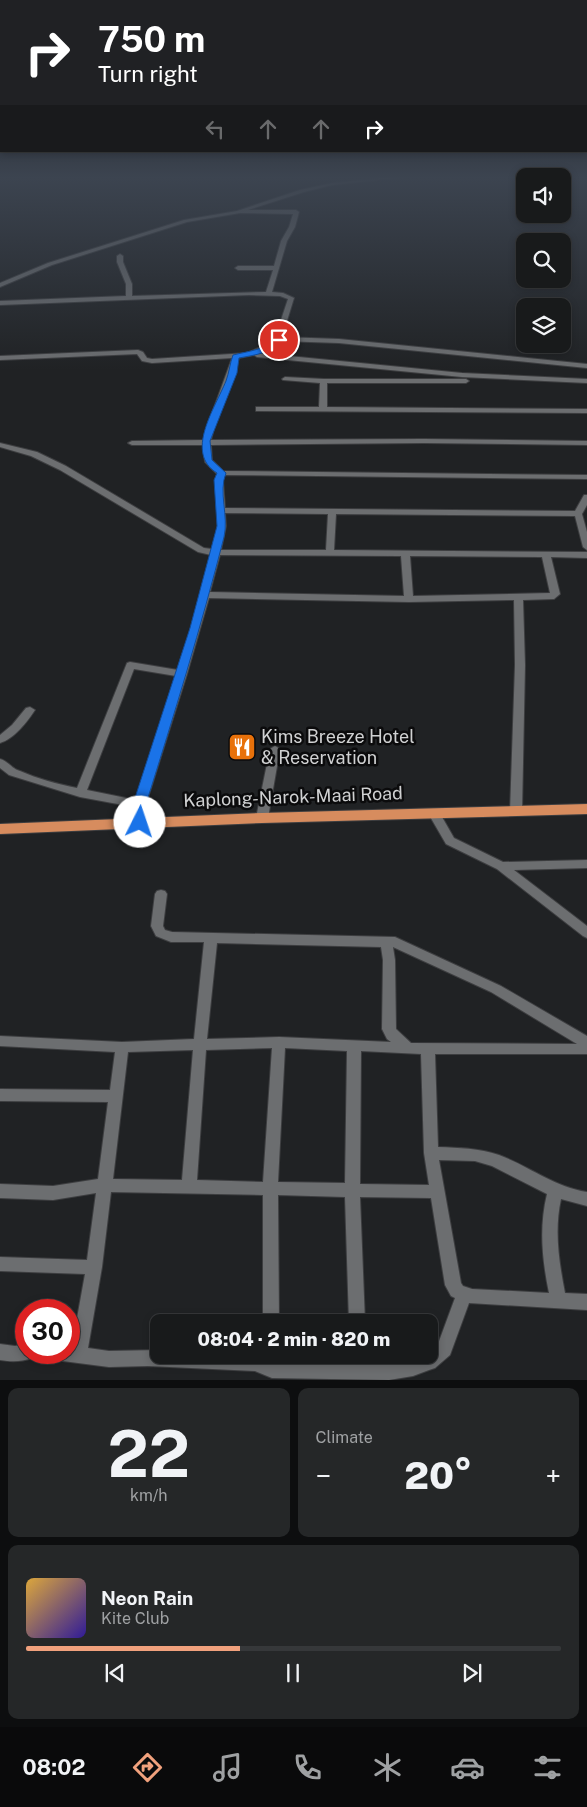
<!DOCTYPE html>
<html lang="en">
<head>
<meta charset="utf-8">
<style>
	:root { --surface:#181a1b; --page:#252728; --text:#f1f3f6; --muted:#9fa1a3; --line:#36383a; --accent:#f1a17d }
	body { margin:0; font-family:"Public Sans",sans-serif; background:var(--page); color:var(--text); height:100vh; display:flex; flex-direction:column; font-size:19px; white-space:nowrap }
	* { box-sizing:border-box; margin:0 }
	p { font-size:16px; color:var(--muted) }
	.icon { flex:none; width:28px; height:28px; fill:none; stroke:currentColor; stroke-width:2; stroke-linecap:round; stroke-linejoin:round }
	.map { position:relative; height:1380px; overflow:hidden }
	.drawer { display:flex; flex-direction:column; gap:8px; padding:8px; background:#0d0e0f; flex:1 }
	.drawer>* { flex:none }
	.banner { position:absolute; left:0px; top:0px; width:588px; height:152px; box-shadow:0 2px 8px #0003,0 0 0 1px var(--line); background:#202124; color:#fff; overflow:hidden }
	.buttons { position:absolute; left:516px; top:168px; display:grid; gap:10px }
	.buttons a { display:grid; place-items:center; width:55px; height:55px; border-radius:10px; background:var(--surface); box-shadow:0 2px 8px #0003,0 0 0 1px var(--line); font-size:25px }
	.speed { position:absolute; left:15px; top:1299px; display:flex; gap:10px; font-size:25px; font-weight:700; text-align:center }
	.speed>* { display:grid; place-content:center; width:65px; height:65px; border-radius:50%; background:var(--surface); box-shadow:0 2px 8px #0003,0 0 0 1px var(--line); line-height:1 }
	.speed .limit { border:8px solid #d22; background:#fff; color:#111 }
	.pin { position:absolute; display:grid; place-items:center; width:42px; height:42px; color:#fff; margin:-21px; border:2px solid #fff; border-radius:50%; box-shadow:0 1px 5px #0007 }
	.me { position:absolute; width:55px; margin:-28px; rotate:4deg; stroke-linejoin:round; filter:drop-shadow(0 0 4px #0008) }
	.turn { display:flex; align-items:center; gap:18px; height:105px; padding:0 15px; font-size:22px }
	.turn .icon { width:65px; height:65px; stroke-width:2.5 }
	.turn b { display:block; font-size:35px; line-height:42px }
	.lanes { display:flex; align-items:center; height:48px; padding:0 15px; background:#0003; justify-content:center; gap:25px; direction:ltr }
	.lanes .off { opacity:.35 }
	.big { font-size:38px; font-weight:800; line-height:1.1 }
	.drawer .card { flex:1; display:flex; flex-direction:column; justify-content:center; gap:8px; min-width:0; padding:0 18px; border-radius:10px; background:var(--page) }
	.drawer .dial { align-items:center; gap:0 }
	.dial b { font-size:65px; line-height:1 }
	.song { display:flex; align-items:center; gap:15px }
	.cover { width:60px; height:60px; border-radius:8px; background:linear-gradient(135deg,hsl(40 70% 55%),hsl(250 70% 35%)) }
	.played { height:5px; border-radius:2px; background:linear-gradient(90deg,var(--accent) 40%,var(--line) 40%) }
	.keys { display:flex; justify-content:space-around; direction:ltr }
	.heat { display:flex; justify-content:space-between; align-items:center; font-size:28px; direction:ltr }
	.drawer .tiles { flex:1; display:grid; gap:8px; grid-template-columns:1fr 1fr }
	.card:last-child { grid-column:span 2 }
	.trip { position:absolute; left:150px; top:1314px; width:288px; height:50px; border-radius:10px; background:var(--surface); box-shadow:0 2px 8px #0003,0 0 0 1px var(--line); font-weight:800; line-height:50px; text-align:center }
	.menu { display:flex; height:80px; justify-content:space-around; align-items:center; background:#0a0a0b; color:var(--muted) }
	.menu .icon { width:35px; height:35px }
	.menu .active { color:var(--accent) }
	.menu b { font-size:22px; color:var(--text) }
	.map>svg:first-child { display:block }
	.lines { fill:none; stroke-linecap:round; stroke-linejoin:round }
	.minor-casing { stroke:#3d3e40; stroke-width:2 }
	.trunk-casing { stroke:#3d3e40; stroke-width:2 }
	.minor { fill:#6c6e70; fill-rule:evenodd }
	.trunk { fill:#d78c5e; fill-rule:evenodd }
	.route { fill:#1a73e8; stroke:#114b97 }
	.labels { text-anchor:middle; stroke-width:5; stroke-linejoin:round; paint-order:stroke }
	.poi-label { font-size:18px; fill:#d0d1d2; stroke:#0b0b0c; text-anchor:start }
	.street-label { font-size:18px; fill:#d0d1d2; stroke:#0b0b0c }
</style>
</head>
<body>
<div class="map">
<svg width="587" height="1380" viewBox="0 0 587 1380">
	<rect width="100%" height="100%" fill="#202224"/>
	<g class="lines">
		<!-- minor casing -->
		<g class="minor-casing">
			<path id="minor" d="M393 177H406L332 185 304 192 248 210H296L299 212 295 227 287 241 272 292 283 293 294 298 282 337 339 339 587 364V368L339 343 281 341 279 343 258 353 462 373 587 379V383L462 377 257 357 254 355 239 358 215 424 211 440 424 439 587 441V445L424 443 211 445 212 460 223 471 587 475V479L224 475 223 480 225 508 575 511 584 495H587V505L582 514 587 532V550L583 547 575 516 336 514 334 550 587 552V558L551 557 560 594 554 599 523 600 525 665 522 812 520 815H512L510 812 515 665 514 600 409 602 209 598 187 674 146 804V822L144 825H136L134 822V807L80 797 9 775 0 768V759C8 761 12 769 20 771 38 779 57 784 77 788L127 663 130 662 178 670 191 628 211 555 198 552 60 470 31 456 0 447V443L37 452 66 466 204 548 212 549 218 526 215 480 217 474 205 462 203 445H132L128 443 132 441 204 440 208 424 232 358 152 363 142 361 137 354 0 360V356L138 350 143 352 147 358 152 359 247 353 274 341 288 299 280 296 249 295 0 305V301L126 296V284L117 262V256L120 254 123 256V262L132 284V296L266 292 273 270H238L235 268 238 266H274L281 241 289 227 293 214 240 213 187 222 52 265 0 287V283L48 263 184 220 237 211 300 190 332 183ZM225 513 328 514 326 550H221L226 526ZM220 555 401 556 404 596 210 592ZM410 556 542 557 550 593 413 596ZM134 669 176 676 136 800 87 790Z
				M285 377 324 379H466L469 381 466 383H327V407L587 409V413L256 411V407H319L320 383 283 380 282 379Z
				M30 707 35 710C27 722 14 739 0 743V735L12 725 26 708Z
				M275 746 280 749 268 818 266 821H258L256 818 270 749Z
				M434 809 438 810 454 838 503 862 587 860V868L514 870 587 926V938L583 936 497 869 446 844 428 813 430 810Z
				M161 890 165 891 167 894 163 926 165 930 172 932 395 937 501 986 587 1036V1054H435L438 1147C459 1148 479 1148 499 1155 531 1167 552 1186 587 1192V1206L561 1199C554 1231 559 1262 565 1293L587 1294V1310L469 1303 450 1355 435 1368 429 1370 413 1376 389 1380 272 1378 255 1371 148 1366 109 1367 55 1360 49 1358 47 1352H69V1346H72L85 1274 0 1271V1257L87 1260 96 1193 53 1200 0 1198V1184L53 1186 98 1179 108 1102 0 1101V1089L110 1090 115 1052 0 1046V1036L122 1042 194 1039 204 942H171L156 936 151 926 155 894 157 891ZM217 943 381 947 383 960 382 1029 387 1039 391 1042 279 1037 207 1039ZM393 947 491 992 577 1044 411 1043 396 1029 395 960ZM272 1048 263 1182 197 1180 206 1050ZM285 1048 347 1051 345 1183 278 1182ZM193 1050 182 1180 113 1179 128 1052ZM361 1051 421 1054 424 1153 429 1185 360 1184ZM439 1160 475 1161 492 1166 547 1194C539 1227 542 1259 549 1293L472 1289 463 1286 461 1283ZM111 1192 263 1195V1322H279L278 1195 345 1197 349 1322H365L360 1197 431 1198 445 1285 451 1296 455 1298 438 1344 429 1351V1355L413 1360 367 1364 366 1355H350V1364L280 1362V1355H264V1358L256 1355H159V1350L109 1351 88 1348 102 1267Z
				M0 1344 15 1346 26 1344V1352H34L32 1358C21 1362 12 1362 0 1360Z"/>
		</g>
		<!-- trunk casing -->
		<g class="trunk-casing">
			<path id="trunk" d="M587 804V814L262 823 0 834V824L262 813Z"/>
		</g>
		<!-- minor -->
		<use href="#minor" class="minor"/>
		<!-- trunk -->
		<use href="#trunk" class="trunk"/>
	</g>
	<!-- sky -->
	<linearGradient id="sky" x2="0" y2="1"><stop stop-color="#121314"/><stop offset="0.48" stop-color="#3c4450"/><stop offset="1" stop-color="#3c4450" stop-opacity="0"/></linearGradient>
	<rect width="587" height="370" fill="url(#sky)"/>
	<!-- route -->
	<path class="route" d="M276 338 283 340C272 353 255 355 239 358L237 373 210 441 212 460 226 473C218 492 229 516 224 537 201 627 174 715 146 804L144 825H135L133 804 190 628 217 526 214 480 217 473C184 453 215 408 226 381 229 373 230 363 233 355 249 351 265 350 276 338Z"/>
	<!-- icons -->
	<defs>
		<g id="restaurant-square" transform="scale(1.4375)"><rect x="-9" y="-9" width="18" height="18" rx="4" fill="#e8710a" stroke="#0b0b0c"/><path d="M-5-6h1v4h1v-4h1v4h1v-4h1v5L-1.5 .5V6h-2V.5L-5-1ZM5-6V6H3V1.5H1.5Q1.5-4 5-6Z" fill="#fff"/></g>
	</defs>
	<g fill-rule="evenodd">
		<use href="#restaurant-square" x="242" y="747"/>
	</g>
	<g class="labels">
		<!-- poi labels -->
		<g class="poi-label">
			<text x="261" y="743">Kims Breeze Hotel<tspan x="261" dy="21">&amp; Reservation</tspan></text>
		</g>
		<!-- street labels -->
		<g class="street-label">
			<text transform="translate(293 797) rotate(-2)" y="6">Kaplong-Narok-Maai Road</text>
		</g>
	</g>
</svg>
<div class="buttons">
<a><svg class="icon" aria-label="sound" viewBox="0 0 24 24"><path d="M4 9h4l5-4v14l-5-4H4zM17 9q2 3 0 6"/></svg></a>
<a><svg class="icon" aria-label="search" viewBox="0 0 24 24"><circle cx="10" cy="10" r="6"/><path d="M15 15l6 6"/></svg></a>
<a><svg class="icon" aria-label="layers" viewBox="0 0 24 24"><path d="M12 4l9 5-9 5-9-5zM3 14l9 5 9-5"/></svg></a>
</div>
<div class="speed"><div class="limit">30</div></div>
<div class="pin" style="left:279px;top:340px;background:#d93025"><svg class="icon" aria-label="arrive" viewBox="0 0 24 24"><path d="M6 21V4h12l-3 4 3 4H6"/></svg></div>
<svg class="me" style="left:140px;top:822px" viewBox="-20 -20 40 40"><circle r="19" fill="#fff"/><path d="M0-13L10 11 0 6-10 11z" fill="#1a73e8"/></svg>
<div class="trip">08:04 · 2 min · 820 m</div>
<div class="banner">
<div class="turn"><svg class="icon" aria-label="right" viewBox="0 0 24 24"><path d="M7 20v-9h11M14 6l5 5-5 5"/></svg><div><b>750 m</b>Turn right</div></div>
<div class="lanes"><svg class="icon off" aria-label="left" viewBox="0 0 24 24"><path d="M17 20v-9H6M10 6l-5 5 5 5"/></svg><svg class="icon off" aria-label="ahead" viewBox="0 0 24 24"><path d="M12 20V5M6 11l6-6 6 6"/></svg><svg class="icon off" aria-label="ahead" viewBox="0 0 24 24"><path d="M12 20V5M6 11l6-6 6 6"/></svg><svg class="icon" aria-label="right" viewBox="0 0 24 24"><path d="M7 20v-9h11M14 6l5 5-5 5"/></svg></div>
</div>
</div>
<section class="drawer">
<div class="tiles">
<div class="card dial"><b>22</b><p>km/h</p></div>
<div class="card"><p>Climate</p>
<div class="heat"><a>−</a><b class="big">20°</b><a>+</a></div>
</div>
<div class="card">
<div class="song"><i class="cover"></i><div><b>Neon Rain</b><p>Kite Club</p></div></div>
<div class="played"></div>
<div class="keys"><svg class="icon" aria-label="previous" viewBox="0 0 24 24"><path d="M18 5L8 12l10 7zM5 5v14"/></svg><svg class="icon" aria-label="pause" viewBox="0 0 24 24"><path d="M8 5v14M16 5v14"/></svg><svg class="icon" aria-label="next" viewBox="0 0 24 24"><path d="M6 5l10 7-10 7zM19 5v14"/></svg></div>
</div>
</div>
</section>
<nav class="menu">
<b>08:02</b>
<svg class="icon active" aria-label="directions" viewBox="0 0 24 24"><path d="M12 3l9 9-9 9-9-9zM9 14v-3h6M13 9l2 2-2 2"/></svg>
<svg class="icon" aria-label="music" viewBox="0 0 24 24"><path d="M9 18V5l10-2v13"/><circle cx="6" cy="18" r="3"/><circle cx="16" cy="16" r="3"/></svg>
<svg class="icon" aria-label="phone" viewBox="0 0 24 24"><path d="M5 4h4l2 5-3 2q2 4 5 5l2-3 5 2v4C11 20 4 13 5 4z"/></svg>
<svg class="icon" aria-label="climate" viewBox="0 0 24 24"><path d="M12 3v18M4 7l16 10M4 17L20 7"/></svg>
<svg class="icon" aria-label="car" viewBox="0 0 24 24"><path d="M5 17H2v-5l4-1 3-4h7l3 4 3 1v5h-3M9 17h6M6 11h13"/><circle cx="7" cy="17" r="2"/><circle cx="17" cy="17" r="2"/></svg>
<svg class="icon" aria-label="filters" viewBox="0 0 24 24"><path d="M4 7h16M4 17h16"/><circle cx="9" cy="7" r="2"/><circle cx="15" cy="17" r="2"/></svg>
</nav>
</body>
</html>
